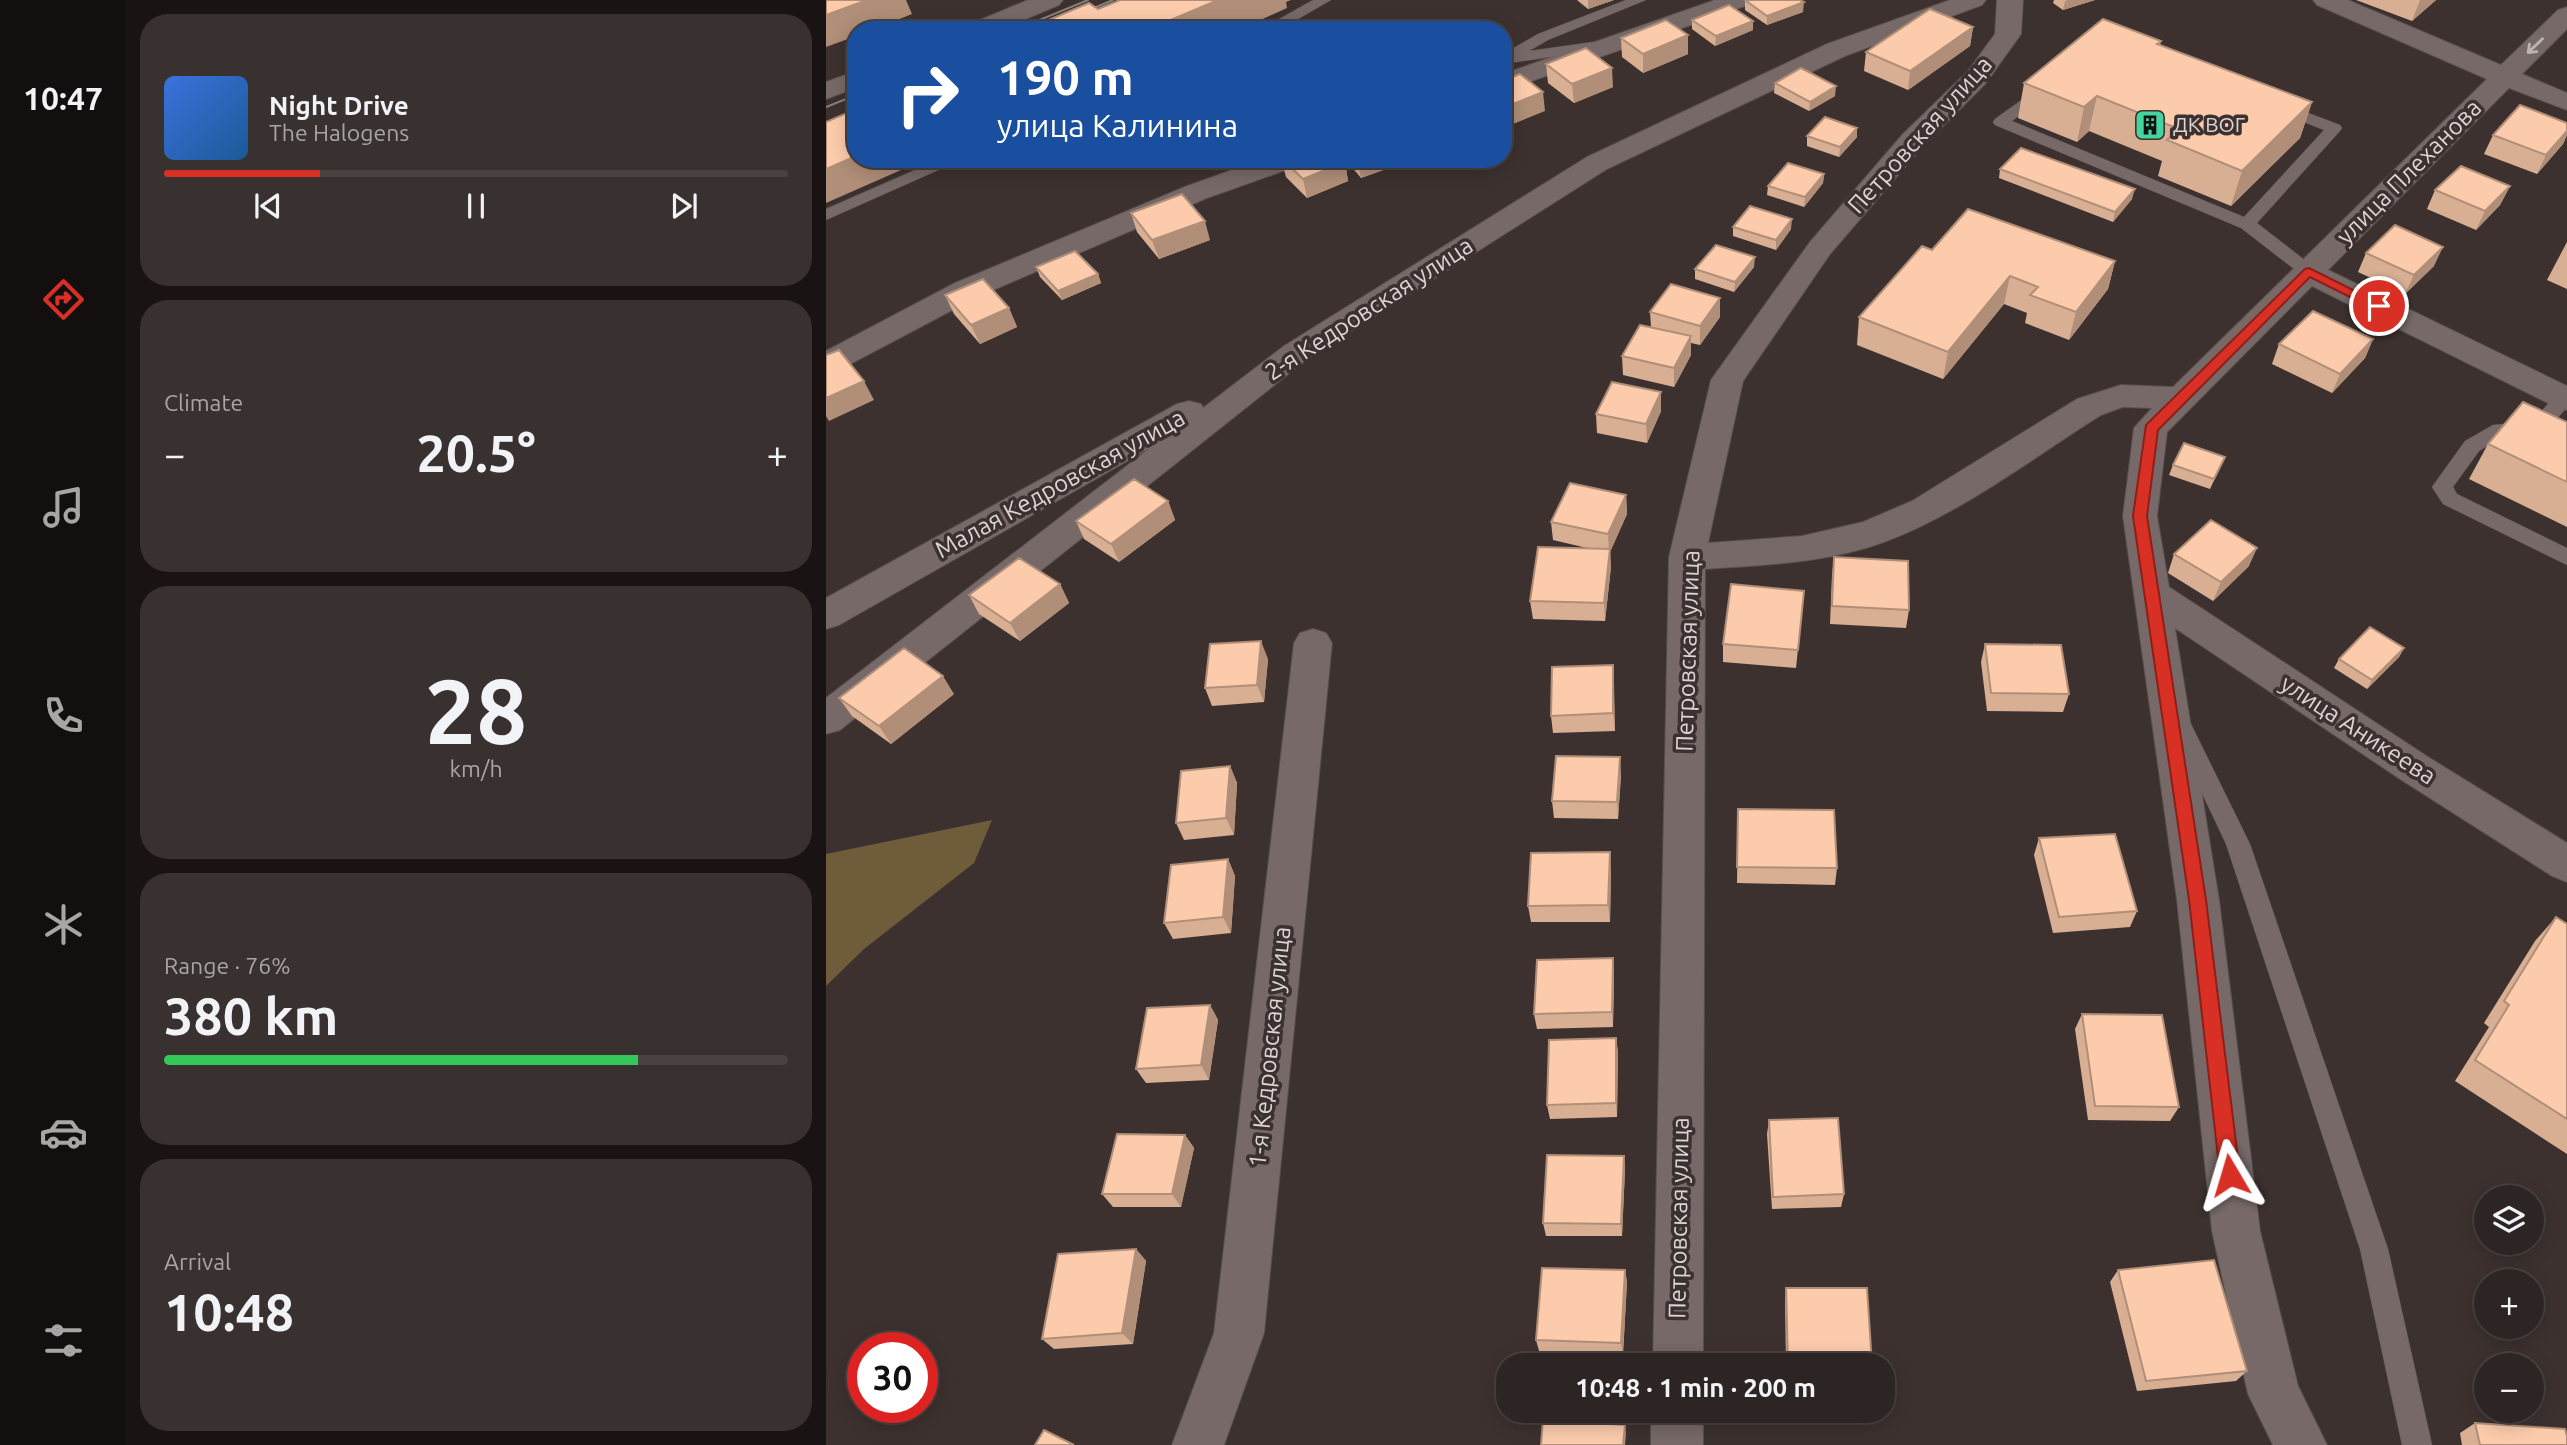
<!DOCTYPE html>
<html lang="en">
<head>
<meta charset="utf-8">
<style>
	:root { --surface:#2d2523; --page:#393130; --text:#f1f3f6; --muted:#a7a5a6; --line:#484241; --accent:#d93025 }
	body { margin:0; font-family:Ubuntu,sans-serif; background:var(--page); color:var(--text); height:100vh; display:flex; flex-direction:column; font-size:26px; white-space:nowrap }
	* { box-sizing:border-box; margin:0 }
	p { font-size:23px; color:var(--muted) }
	.icon { flex:none; width:38px; height:38px; fill:none; stroke:currentColor; stroke-width:2; stroke-linecap:round; stroke-linejoin:round }
	.map { position:relative; flex:1; overflow:hidden }
	.details { display:flex; flex-direction:column; gap:14px; padding:14px; background:#191413; width:700px }
	.details>* { flex:none }
	.banner { position:absolute; left:21px; top:21px; width:665px; height:147px; border-radius:28px; box-shadow:0 4px 18px #0003,0 0 0 2px var(--line); background:#1a4fa0; color:#fff; overflow:hidden }
	.fabs { position:absolute; left:1648px; top:1185px; display:grid; gap:14px }
	.fabs a { display:grid; place-items:center; width:70px; height:70px; border-radius:50%; background:var(--surface); box-shadow:0 4px 18px #0003,0 0 0 2px var(--line); font-size:35px }
	.speed { position:absolute; left:21px; top:1332px; display:flex; gap:14px; font-size:35px; font-weight:700; text-align:center }
	.speed>* { display:grid; place-content:center; width:91px; height:91px; border-radius:50%; background:var(--surface); box-shadow:0 4px 18px #0003,0 0 0 2px var(--line); line-height:1 }
	.speed .limit { border:10px solid #d22; background:#fff; color:#111 }
	.pin { position:absolute; display:grid; place-items:center; width:60px; height:60px; color:#fff; margin:-30px; border:4px solid #fff; border-radius:50%; box-shadow:0 2px 7px #0007 }
	.me { position:absolute; width:77px; margin:-38px; rotate:353deg; stroke-linejoin:round; filter:drop-shadow(0 0 5px #0008) }
	.turn { display:flex; align-items:center; gap:24px; height:147px; padding:0 35px; font-size:32px }
	.turn .icon { width:91px; height:91px; stroke-width:2.5 }
	.turn b { display:block; font-size:49px; line-height:60px }
	.big { font-size:52px; font-weight:700; line-height:1.1 }
	.details .card { flex:1; display:flex; flex-direction:column; justify-content:center; gap:10px; min-width:0; padding:0 24px; border-radius:28px; background:var(--page) }
	.details .dial { align-items:center; gap:0 }
	.dial b { font-size:91px; line-height:1 }
	.song { display:flex; align-items:center; gap:21px }
	.cover { width:84px; height:84px; border-radius:10px; background:linear-gradient(135deg,hsl(220 70% 55%),hsl(210 70% 35%)) }
	.played { height:7px; border-radius:4px; background:linear-gradient(90deg,var(--accent) 25%,var(--line) 25%) }
	.keys { display:flex; justify-content:space-around; direction:ltr }
	.heat { display:flex; justify-content:space-between; align-items:center; font-size:38px; direction:ltr }
	.charge { height:10px; border-radius:5px; background:linear-gradient(90deg,#34c759 76%,var(--line) 0) }
	.trip { position:absolute; left:670px; top:1353px; width:399px; height:70px; border-radius:28px; background:var(--surface); box-shadow:0 4px 18px #0003,0 0 0 2px var(--line); font-weight:700; line-height:70px; text-align:center }
	main { display:flex; flex:1; min-height:0 }
	.dock { display:flex; flex-direction:column; width:126px; justify-content:space-around; align-items:center; background:#120f0e; color:var(--muted) }
	.dock .icon { width:49px; height:49px }
	.dock .selected { color:var(--accent) }
	.dock b { font-size:32px; color:var(--text) }
	.map>svg:first-child { display:block }
	.green { fill:#6e5c3b }
	.lines { fill:none; stroke-linecap:round; stroke-linejoin:round }
	.lane-casing { stroke:#574e4c; stroke-width:1 }
	.street-casing { stroke:#574e4c; stroke-width:2 }
	.secondary-casing { stroke:#574e4c; stroke-width:2 }
	.lane { fill:#766968; fill-rule:evenodd }
	.street { fill:#766968; fill-rule:evenodd }
	.secondary { fill:#766968; fill-rule:evenodd }
	.tram { stroke:#887f7d; stroke-width:2 }
	.wall { fill:#d9af94 }
	.shaded-wall { fill:#b08e78 }
	.building { fill:#fccbac; stroke:#b08e78; stroke-width:2 }
	.oneway { stroke:#bdb5b4 }
	.route { fill:#d93025; stroke:#8d1f18; stroke-width:2 }
	.labels { text-anchor:middle; stroke-width:7; stroke-linejoin:round; paint-order:stroke }
	.far-poi-label { font-size:21px; fill:#dcd5d4; stroke:#3c312f; text-anchor:start }
	.street-label { font-size:24px; fill:#dcd5d4; stroke:#3c312f }
</style>
</head>
<body>
<main>
<nav class="dock">
<b>10:47</b>
<svg class="icon selected" aria-label="directions" viewBox="0 0 24 24"><path d="M12 3l9 9-9 9-9-9zM9 14v-3h6M13 9l2 2-2 2"/></svg>
<svg class="icon" aria-label="music" viewBox="0 0 24 24"><path d="M9 18V5l10-2v13"/><circle cx="6" cy="18" r="3"/><circle cx="16" cy="16" r="3"/></svg>
<svg class="icon" aria-label="phone" viewBox="0 0 24 24"><path d="M5 4h4l2 5-3 2q2 4 5 5l2-3 5 2v4C11 20 4 13 5 4z"/></svg>
<svg class="icon" aria-label="climate" viewBox="0 0 24 24"><path d="M12 3v18M4 7l16 10M4 17L20 7"/></svg>
<svg class="icon" aria-label="car" viewBox="0 0 24 24"><path d="M5 17H2v-5l4-1 3-4h7l3 4 3 1v5h-3M9 17h6M6 11h13"/><circle cx="7" cy="17" r="2"/><circle cx="17" cy="17" r="2"/></svg>
<svg class="icon" aria-label="filters" viewBox="0 0 24 24"><path d="M4 7h16M4 17h16"/><circle cx="9" cy="7" r="2"/><circle cx="15" cy="17" r="2"/></svg>
</nav>
<section class="details">
<div class="card">
<div class="song"><i class="cover"></i><div><b>Night Drive</b><p>The Halogens</p></div></div>
<div class="played"></div>
<div class="keys"><svg class="icon" aria-label="previous" viewBox="0 0 24 24"><path d="M18 5L8 12l10 7zM5 5v14"/></svg><svg class="icon" aria-label="pause" viewBox="0 0 24 24"><path d="M8 5v14M16 5v14"/></svg><svg class="icon" aria-label="next" viewBox="0 0 24 24"><path d="M6 5l10 7-10 7zM19 5v14"/></svg></div>
</div>
<div class="card"><p>Climate</p>
<div class="heat"><a>−</a><b class="big">20.5°</b><a>+</a></div>
</div>
<div class="card dial"><b>28</b><p>km/h</p></div>
<div class="card"><p>Range · 76%</p><b class="big">380 km</b><div class="charge"></div></div>
<div class="card"><p>Arrival</p><b class="big">10:48</b></div>
</section>
<div class="map">
<svg width="1741" height="1445" viewBox="0 0 1741 1445">
	<rect width="100%" height="100%" fill="#3c312f"/>
	<!-- green -->
	<path class="green" d="M166 820 148 863 38 949 0 986V854Z"/>
	<g class="lines">
		<!-- lane casing -->
		<g class="lane-casing">
			<path id="lane" d="M487 0H505L453 30H434Z
				M800 0H820L722 40 703 51 774 41 779 43 782 46 779 49 677 64V54L712 34Z
				M1218 84 1226 89 1224 92 1186 121 1418 217 1498 130 1447 110 1445 107 1447 104H1459L1514 125 1516 128 1514 131 1431 223 1489 268 1492 272 1489 276H1477L1415 228 1169 125 1167 122 1169 119Z
				M114 159H137L0 220V209Z
				M392 159H415L397 168 389 163Z
				M1741 391V407L1720 432 1678 436 1653 451 1627 487 1631 494 1741 548V565L1617 504 1606 487 1639 441 1667 425 1707 421 1732 392Z
				M1357 721 1365 724 1424 844 1562 1249 1606 1445H1576L1534 1249 1400 844 1346 730 1349 724Z"/>
		</g>
		<!-- street casing -->
		<g class="street-casing">
			<path id="street" d="M889 0H926L922 5 677 91V74Z
				M1124 0H1160L1156 5 1019 56 781 169 480 360 14 730 0 734V698L324 448 13 625 0 629V598L351 404 363 401 375 404 377 408 458 346 761 157 1001 44Z
				M1171 0H1197L1195 34 1160 83 1097 146 1004 254 917 381 882 543 976 536 1037 522 1086 501 1251 399 1295 385 1347 387 1661 79 1491 5 1487 0H1522L1675 65 1732 10 1741 7V29L1696 74 1741 93V110L1683 88 1502 270 1741 386V410L1730 407 1486 286 1341 432 1331 516 1343 587 1602 757 1741 843V882L1726 876 1574 779 1349 628 1393 900 1434 1231 1472 1386 1501 1445H1447L1422 1394 1386 1231 1351 900 1297 516 1308 428 1326 408 1297 407 1275 415C1205 459 1136 513 1058 542 1001 563 939 565 879 569L877 1365H827L843 557 885 380 984 242 1077 134 1142 71 1169 34Z
				M437 159H478L474 165 381 198 151 297 11 371 0 374V351L129 283 361 186Z
				M487 629 500 633 506 643 438 1333 398 1445H346L388 1333 468 643 474 633Z
				M825 1410H877V1445H825Z"/>
		</g>
		<!-- secondary casing -->
		<g class="secondary-casing">
			<path id="secondary" d="M202 0H237L233 5 174 30H138L142 25Z
				M30 71V88L0 99V82Z"/>
		</g>
		<!-- lane -->
		<use href="#lane" class="lane"/>
		<!-- street -->
		<use href="#street" class="street"/>
		<!-- secondary -->
		<use href="#secondary" class="secondary"/>
		<!-- tram -->
		<path class="tram" d="M251 15 287 0
			M189 30 262 0
			M0 107 30 95"/>
	</g>
	<!-- wall -->
	<path class="wall" d="M751 0H788L762 9Z
		M919 0 977 12 941 25 919 10Z
		M1228 0H1269L1237 10 1227 3Z
		M1530 0H1610L1586 21Z
		M866 20 927 21V30L889 46 866 29Z
		M1147 27 1144 46 1082 90 1038 71 1040 52Z
		M795 38 862 54 817 73 796 57Z
		M1335 41 1334 45 1486 102 1474 138 1405 206 1332 176 1336 161 1263 131 1251 142 1192 118 1198 83Z
		M720 64 787 87 748 103 722 83Z
		M949 83 1009 96 983 111 948 93Z
		M1741 123V135L1737 144 1711 174 1658 154 1667 135Z
		M981 136 1031 137 1013 157 981 146Z
		M455 159H515L519 162 522 181 481 198 460 177Z
		M519 159H573L574 164 535 178Z
		M1174 169 1306 199 1287 222 1173 178Z
		M998 174 997 183 978 207 941 195 942 186Z
		M1684 186 1674 205 1650 230 1601 209 1609 190Z
		M305 213 384 240 333 259 311 232Z
		M907 227 965 229 950 250 907 236Z
		M1741 242V289L1721 280Z
		M1106 250 1289 261 1282 289 1243 340 1199 323 1201 313 1178 304 1117 379 1031 345 1033 317Z
		M1540 253 1608 266 1579 294 1532 272Z
		M210 267 272 274 275 283 236 300 214 277Z
		M928 267 908 292 869 279V269Z
		M119 295 183 308 191 327 154 344 128 314Z
		M824 312 894 317 874 345 865 343V355L848 387 797 375 796 356 825 327Z
		M1547 339 1539 358 1506 393 1446 364 1453 344Z
		M835 411 821 443 771 433 770 414Z
		M1741 422V527L1643 479 1662 444Z
		M1399 457 1384 489 1343 475 1347 465Z
		M800 495 801 514 784 552 785 567 779 621 707 619 704 601 761 548 727 540 725 522Z
		M342 501 349 520 293 562 258 539 250 521Z
		M1348 554 1423 566 1387 601 1342 573Z
		M1008 557 1083 610 1080 628 1004 624 1006 575Z
		M234 584 243 603 194 641 153 614 143 595Z
		M978 591 970 668 897 662V644Z
		M1159 644 1243 694 1237 712 1161 711 1155 662Z
		M1578 648 1573 657 1541 689 1508 668 1513 659Z
		M442 659 438 702 386 706 379 688Z
		M787 665 789 731 727 733 725 716Z
		M128 694 65 744 26 716 13 698Z
		M404 766 411 783 408 835 358 840 350 823Z
		M795 775 792 819 728 818 726 801Z
		M912 809 1011 868 1009 885 911 883Z
		M1213 838 1311 911 1304 927 1227 933 1208 855Z
		M402 859 409 876 405 933 347 939 338 923Z
		M785 869 784 922H705L702 906Z
		M1730 917 1741 924V1154L1629 1081 1663 1027 1658 1023 1709 941Z
		M787 958 788 974 787 1027 711 1029 708 1014Z
		M384 1005 392 1020 383 1080 320 1083 310 1069Z
		M1256 1014 1353 1107 1344 1121 1262 1120 1249 1029Z
		M790 1038 792 1053 791 1117 724 1119 721 1105Z
		M943 1120 1018 1194 1015 1207 946 1209 941 1134Z
		M359 1135 368 1148 355 1207H287L276 1194Z
		M798 1156 799 1169 796 1236H720L717 1223Z
		M310 1249 320 1261 307 1344 228 1349 216 1339Z
		M799 1270 801 1282 797 1354 713 1351 710 1340Z
		M1292 1270 1421 1371 1410 1381 1311 1391 1284 1282Z
		M960 1288 1046 1365H960L959 1300Z
		M1649 1423 1741 1445H1636L1634 1433Z"/>
	<!-- shaded-wall -->
	<path class="shaded-wall" d="M41 0H80L86 14 46 30H30V36L0 47V15Z
		M392 0H465L460 2 461 8 412 30H321Z
		M762 0H788L762 9Z
		M1242 0H1269L1237 10 1239 1Z
		M1594 0H1610L1586 21Z
		M978 2 977 12 941 25V16Z
		M927 21V30L889 46 890 36Z
		M1147 27 1144 46 1082 90 1084 71Z
		M862 35V54L817 73V54Z
		M786 68 787 87 748 103 746 84Z
		M1010 86 1009 96 983 111 984 102Z
		M717 92 719 111 677 128V108Z
		M1271 96 1263 131 1251 142 1258 107Z
		M1486 102 1474 138 1405 206 1416 171Z
		M1031 128V137L1013 157 1014 147Z
		M1741 131V135L1737 144 1711 174 1720 155Z
		M30 156V159H100L0 203V169Z
		M558 159H573L574 164 535 178 533 168Z
		M519 162 522 181 481 198 477 179Z
		M998 174 997 183 978 207 979 197Z
		M1684 186 1674 205 1650 230 1659 211Z
		M1309 189 1306 199 1287 222 1289 212Z
		M966 219 965 229 950 250V240Z
		M379 221 384 240 333 259 326 240Z
		M1617 247 1608 266 1579 294 1588 275Z
		M929 257 928 267 908 292 909 282Z
		M1289 261 1282 289 1243 340 1250 312Z
		M272 274 275 283 236 300 232 291Z
		M1184 276 1178 304 1117 379 1122 352Z
		M894 298V317L874 345V326Z
		M183 308 191 327 154 344 145 325Z
		M865 336V355L848 387V368Z
		M1547 339 1539 358 1506 393 1514 374Z
		M38 381 48 400 3 421 0 416V398Z
		M835 392V411L821 443 820 424Z
		M800 495 801 514 784 552 785 567 779 621 778 603 783 552 782 534Z
		M342 501 349 520 293 562 285 544Z
		M1431 548 1423 566 1387 601 1395 582Z
		M234 584 243 603 194 641 184 623Z
		M435 641 442 659 438 702 431 685Z
		M1578 648 1573 657 1541 689 1546 680Z
		M787 665 788 683 789 731 787 713Z
		M117 676 128 694 65 744 53 726Z
		M794 757 795 775 792 819 791 802Z
		M404 766 411 783 408 835 400 818Z
		M784 852 785 869 784 922 782 905Z
		M402 859 409 876 405 933 397 917Z
		M787 958 788 974 787 1027 786 1012Z
		M384 1005 392 1020 383 1080 375 1065Z
		M790 1038 792 1053 791 1117 790 1103Z
		M359 1135 368 1148 355 1207 346 1194Z
		M798 1156 799 1169 796 1236 795 1224Z
		M310 1249 320 1261 307 1344 296 1333Z
		M799 1270 801 1282 797 1354 795 1343Z
		M799 1425 800 1434 799 1445H797Z"/>
	<!-- building -->
	<path class="building" d="M0 0H41L0 15Z
		M294 0H392L321 30H202L201 29 263 3 272 9Z
		M919 0H974L978 2 941 16Z
		M903 5 927 21 890 36 866 20Z
		M1104 9 1147 27 1084 71 1040 52Z
		M1277 19 1335 41 1331 44 1486 102 1416 171 1341 140 1353 129 1271 96 1258 107 1198 83Z
		M840 20 862 35 817 54 795 38Z
		M760 48 786 68 746 84 720 64Z
		M975 68 1010 86 984 102 949 83Z
		M694 74 717 92 677 108V81Z
		M1694 105 1741 123V131L1720 155 1667 135Z
		M30 109V156L0 169V122Z
		M999 117 1031 128 1014 147 981 136Z
		M1195 148 1309 189 1289 212 1174 169Z
		M456 159H515L519 162 477 179Z
		M525 159H558L533 168Z
		M962 163 998 174 979 197 942 186Z
		M1635 166 1684 186 1659 211 1609 190Z
		M356 194 379 221 326 240 305 213Z
		M924 206 966 219 950 240 907 227Z
		M1142 209 1289 261 1250 312 1204 295 1212 287 1184 276 1122 352 1033 317 1096 246 1106 250Z
		M1569 225 1617 247 1588 275 1540 253Z
		M890 245 929 257 909 282 869 269Z
		M249 251 272 274 232 291 210 267Z
		M157 279 183 308 145 325 119 295Z
		M845 284 894 298 874 326 824 312Z
		M1487 311 1547 339 1514 374 1453 344Z
		M814 325 865 336 848 368 796 356Z
		M13 350 38 381 0 398V355Z
		M786 382 835 392 820 424 770 414Z
		M1697 402 1741 422V482L1662 444Z
		M1358 443 1399 457 1388 479 1347 465Z
		M308 479 342 501 285 544 250 521Z
		M744 483 800 495 782 534 725 522Z
		M1385 520 1431 548 1395 582 1348 554Z
		M712 547 784 549 778 603 704 601Z
		M1008 557 1082 561 1083 610 1006 606Z
		M193 558 234 584 184 623 143 595Z
		M905 584 978 591 972 650 897 644Z
		M1544 627 1578 648 1546 680 1513 659Z
		M435 641 431 685 379 688 384 644Z
		M1159 644 1235 645 1243 694 1165 693Z
		M78 648 117 676 53 726 13 698Z
		M787 665V713L725 716 726 667Z
		M730 756 794 757 791 802 726 801Z
		M404 766 400 818 350 823 355 771Z
		M912 809 1008 810 1011 868 911 867Z
		M1289 834 1311 911 1233 917 1213 838Z
		M784 852 782 905 702 906 705 853Z
		M402 859 397 917 338 923 345 865Z
		M1730 917 1741 924V1119L1649 1060 1683 1005 1678 1001Z
		M787 958 786 1012 708 1014 711 960Z
		M384 1005 375 1065 310 1069 321 1008Z
		M1256 1014 1336 1015 1353 1107 1269 1106Z
		M790 1038V1103L721 1105 723 1040Z
		M1012 1118 1018 1194 947 1197 943 1120Z
		M291 1134 359 1135 346 1194H276Z
		M721 1155 798 1156 795 1224 717 1223Z
		M310 1249 296 1333 216 1339 232 1254Z
		M1388 1260 1421 1371 1320 1381 1292 1270Z
		M716 1268 799 1270 795 1343 710 1340Z
		M960 1288H1041L1046 1365H962Z
		M717 1420 799 1425 797 1445H715Z
		M1649 1423 1739 1429 1741 1436V1445H1654Z
		M218 1430 248 1445H209Z"/>
	<!-- one-way arrows -->
	<defs><path id="oneway-shaft" d="M-6 0H5M1.5-3L5.5 0L1.5 3" fill="none" stroke-width="1.6" stroke-linecap="round" stroke-linejoin="round" transform="scale(1.75)"/></defs>
	<use class="oneway" href="#oneway-shaft" transform="translate(1709 46) rotate(136)"/>
	<!-- route -->
	<path class="route" d="M1483 268 1559 306 1557 309H1548L1484 277 1332 430 1321 516 1380 900 1414 1175 1411 1182 1404 1185 1397 1182 1394 1175 1363 900 1307 516 1320 425 1479 269Z"/>
	<!-- icons -->
	<defs>
		<g id="building-square" transform="scale(1.575)"><rect x="-9" y="-9" width="18" height="18" rx="4" fill="#43d4a0" stroke="#3c312f"/><path d="M-4-6H4V6H1V3H-1V6H-4ZM-2.5-4.3h1.7v1.8h-1.7ZM.8-4.3h1.7v1.8H.8ZM-2.5-1h1.7V.8h-1.7ZM.8-1h1.7V.8H.8Z" fill="#111"/></g>
	</defs>
	<g fill-rule="evenodd">
		<use href="#building-square" x="1324" y="125"/>
	</g>
	<g class="labels">
		<!-- far-poi labels -->
		<g class="far-poi-label">
			<text x="1347" y="132">ДК ВОГ</text>
		</g>
		<!-- street labels -->
		<g class="street-label">
			<text transform="translate(1094 135) rotate(-48)" y="8">Петровская улица</text>
			<text transform="translate(1583 172) rotate(-45)" y="8">улица Плеханова</text>
			<text transform="translate(543 309) rotate(-33)" y="8">2-я Кедровская улица</text>
			<text transform="translate(234 484) rotate(-29)" y="8">Малая Кедровская улица</text>
			<text transform="translate(862 651) rotate(-88)" y="8">Петровская улица</text>
			<text transform="translate(1532 730) rotate(33)" y="8">улица Аникеева</text>
			<text transform="translate(444 1047) rotate(-84)" y="8">1-я Кедровская улица</text>
			<text transform="translate(853 1218) rotate(-89)" y="8">Петровская улица</text>
		</g>
	</g>
</svg>
<div class="fabs">
<a><svg class="icon" aria-label="layers" viewBox="0 0 24 24"><path d="M12 4l9 5-9 5-9-5zM3 14l9 5 9-5"/></svg></a>
<a>+</a>
<a>−</a>
</div>
<div class="speed"><div class="limit">30</div></div>
<div class="pin" style="left:1553px;top:306px;background:#d93025"><svg class="icon" aria-label="arrive" viewBox="0 0 24 24"><path d="M6 21V4h12l-3 4 3 4H6"/></svg></div>
<svg class="me" style="left:1404px;top:1175px" viewBox="-20 -20 40 40"><path d="M0-17L14 15 0 8-14 15z" fill="#d93025" stroke="#fff" stroke-width="4"/></svg>
<div class="trip">10:48 · 1 min · 200 m</div>
<div class="banner">
<div class="turn"><svg class="icon" aria-label="right" viewBox="0 0 24 24"><path d="M7 20v-9h11M14 6l5 5-5 5"/></svg><div><b>190 m</b>улица Калинина</div></div>
</div>
</div>
</main>
</body>
</html>
